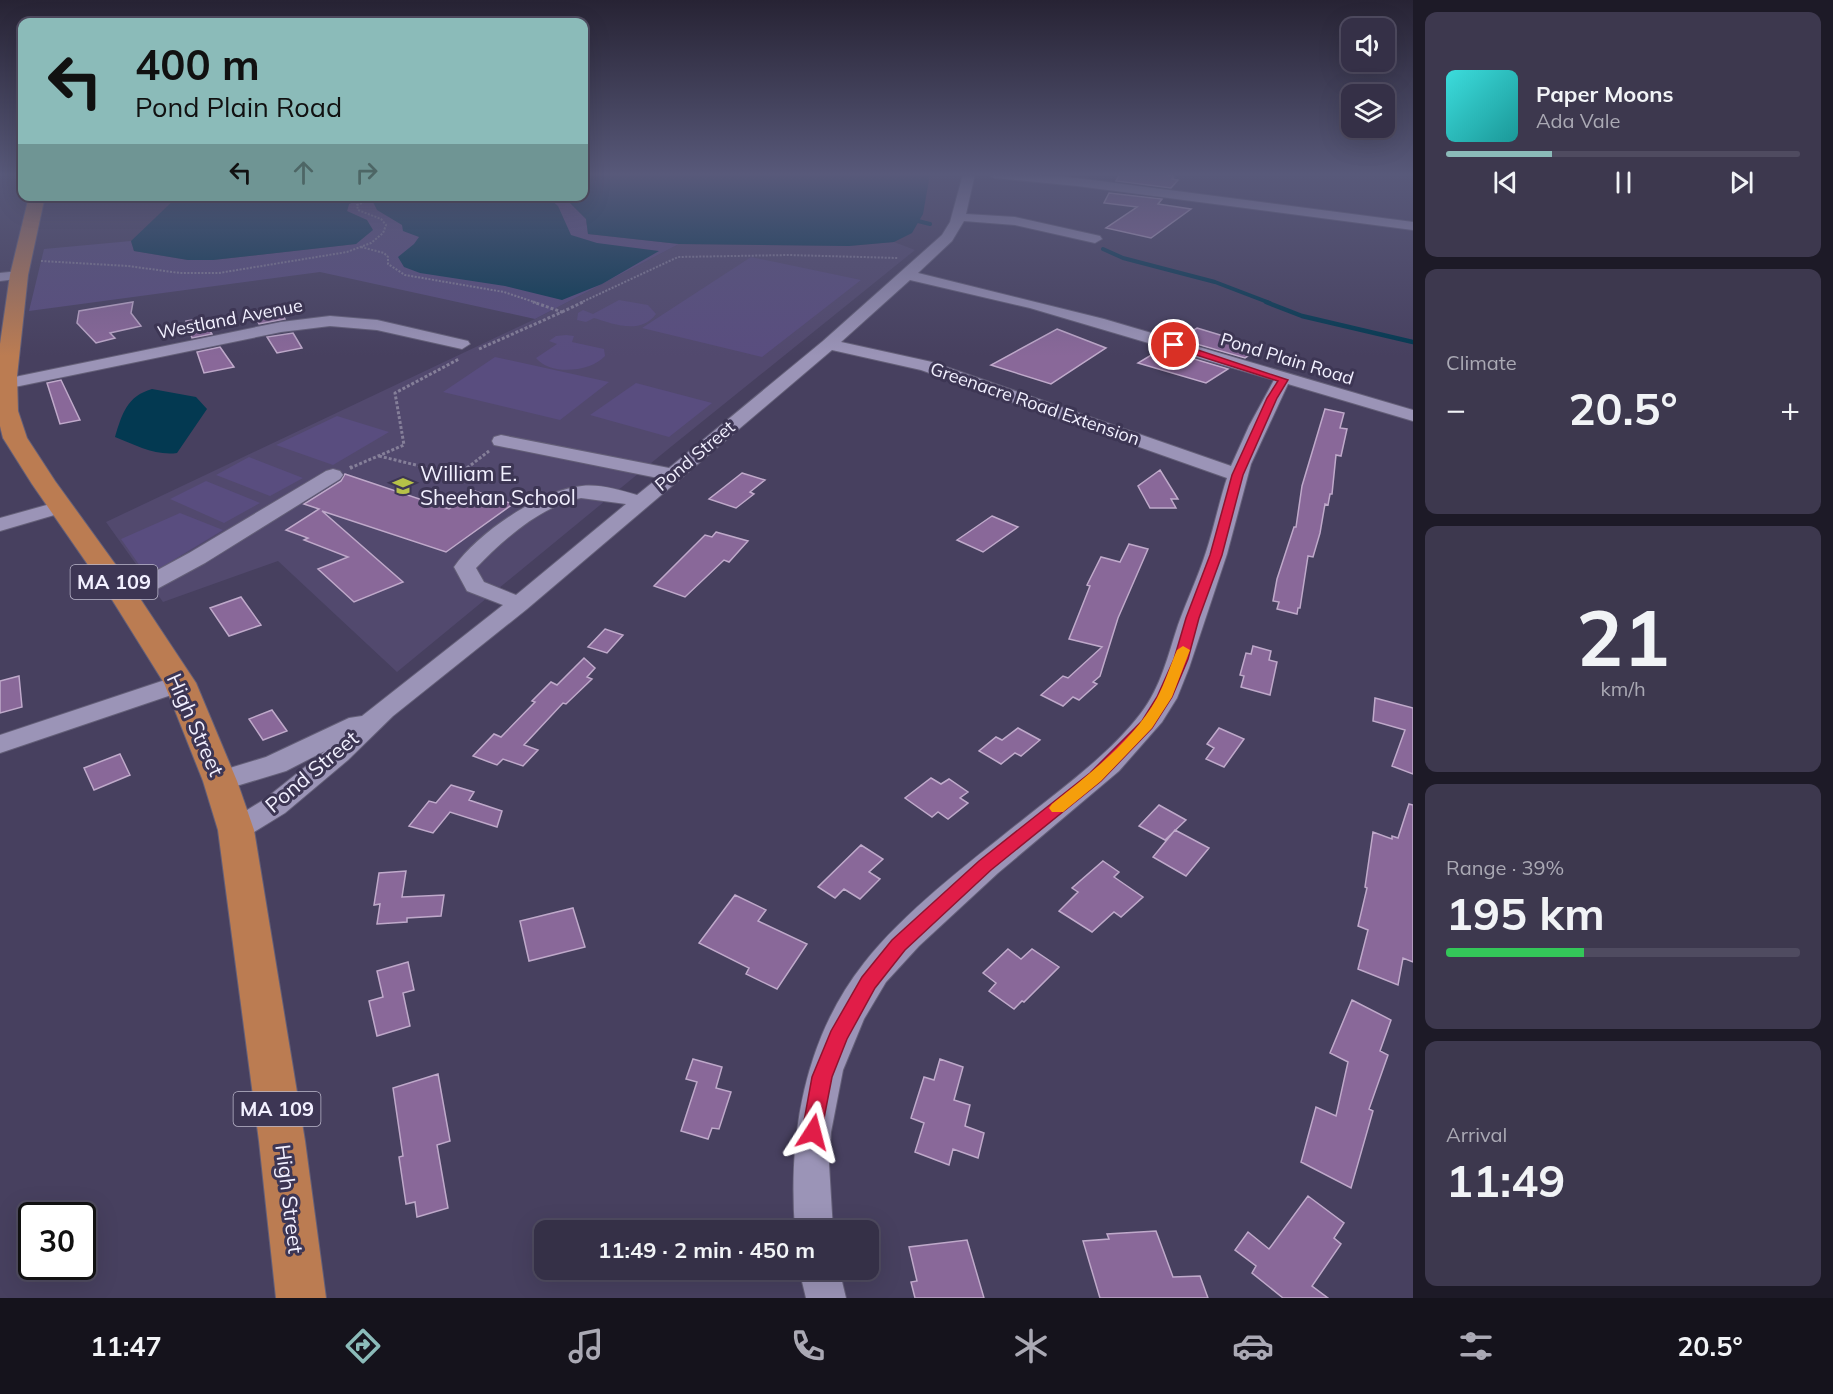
<!DOCTYPE html>
<html lang="en">
<head>
<meta charset="utf-8">
<style>
	:root { --surface:#353047; --page:#3d384e; --text:#f1f3f6; --muted:#aaa9b4; --line:#4f4b60; --accent:#8bbbb9 }
	body { margin:0; font-family:Mulish,sans-serif; background:var(--page); color:var(--text); height:100vh; display:flex; flex-direction:column; font-size:22px; white-space:nowrap }
	* { box-sizing:border-box; margin:0 }
	p { font-size:20px; color:var(--muted) }
	.icon { flex:none; width:33px; height:33px; fill:none; stroke:currentColor; stroke-width:2; stroke-linecap:round; stroke-linejoin:round }
	.map { position:relative; flex:1; overflow:hidden }
	.details { display:flex; flex-direction:column; gap:12px; padding:12px; background:#1d1a27; width:420px }
	.details>* { flex:none }
	.guide { position:absolute; left:18px; top:18px; width:570px; height:183px; border-radius:12px; box-shadow:0 6px 24px #0002,0 0 0 2px var(--line); background:#8bbbb9; color:#111; overflow:hidden }
	.controls { position:absolute; left:1341px; top:18px; display:grid; gap:12px }
	.controls a { display:grid; place-items:center; width:54px; height:54px; border-radius:12px; background:var(--surface); box-shadow:0 6px 24px #0002,0 0 0 2px var(--line); font-size:30px }
	.speed { position:absolute; left:18px; top:1202px; display:flex; gap:12px; font-size:30px; font-weight:700; text-align:center }
	.speed>* { display:grid; place-content:center; width:78px; height:78px; border-radius:50%; background:var(--surface); box-shadow:0 6px 24px #0002,0 0 0 2px var(--line); line-height:1 }
	.speed .limit { border:3px solid #111; border-radius:9px; background:#fff; color:#111 }
	.pin { position:absolute; display:grid; place-items:center; width:51px; height:51px; color:#fff; margin:-26px; border:3px solid #fff; border-radius:50%; box-shadow:0 2px 6px #0007 }
	.me { position:absolute; width:66px; margin:-33px; rotate:9deg; stroke-linejoin:round; filter:drop-shadow(0 0 4px #0008) }
	.turn { display:flex; align-items:center; gap:21px; height:126px; padding:0 18px; font-size:27px }
	.turn .icon { width:78px; height:78px; stroke-width:2.5 }
	.turn b { display:block; font-size:42px; line-height:51px }
	.lanes { display:flex; align-items:center; height:57px; padding:0 18px; background:#0003; justify-content:center; gap:30px; direction:ltr }
	.lanes .off { opacity:.35 }
	.big { font-size:45px; font-weight:700; line-height:1.1 }
	.details .tile { flex:1; display:flex; flex-direction:column; justify-content:center; gap:9px; min-width:0; padding:0 21px; border-radius:12px; background:var(--page) }
	.details .dial { align-items:center; gap:0 }
	.dial b { font-size:78px; line-height:1 }
	.song { display:flex; align-items:center; gap:18px }
	.cover { width:72px; height:72px; border-radius:9px; background:linear-gradient(135deg,hsl(180 70% 55%),hsl(180 70% 35%)) }
	.played { height:6px; border-radius:3px; background:linear-gradient(90deg,var(--accent) 30%,var(--line) 30%) }
	.keys { display:flex; justify-content:space-around; direction:ltr }
	.heat { display:flex; justify-content:space-between; align-items:center; font-size:33px; direction:ltr }
	.charge { height:9px; border-radius:4px; background:linear-gradient(90deg,#34c759 39%,var(--line) 0) }
	.trip { position:absolute; left:534px; top:1220px; width:345px; height:60px; border-radius:12px; background:var(--surface); box-shadow:0 6px 24px #0002,0 0 0 2px var(--line); font-weight:700; line-height:60px; text-align:center }
	.tab-bar { display:flex; height:96px; justify-content:space-around; align-items:center; background:#15131c; color:var(--muted) }
	.tab-bar .icon { width:42px; height:42px }
	.tab-bar .current { color:var(--accent) }
	.tab-bar b { font-size:27px; color:var(--text) }
	main { display:flex; flex:1; min-height:0 }
	.map>svg:first-child { display:block }
	.built { fill:#52496e }
	.green { fill:#594d7f }
	.water { fill:#033951 }
	.lines { fill:none; stroke-linecap:round; stroke-linejoin:round }
	.stream-far1 { stroke:#033951; stroke-width:4 }
	.stream { stroke:#033951; stroke-width:4.5 }
	.building { fill:#896899; stroke:#bfa9ca; stroke-width:1.5 }
	.minor-casing { stroke:#645f78; stroke-width:2 }
	.major-casing { stroke:#645f78; stroke-width:2 }
	.path-far2 { stroke:#857f99; stroke-width:2; stroke-dasharray:2 1.5; stroke-linecap:butt }
	.path-far1 { stroke:#857f99; stroke-width:3; stroke-dasharray:3 2; stroke-linecap:butt }
	.path { stroke:#857f99; stroke-width:4; stroke-dasharray:4 3; stroke-linecap:butt }
	.minor { fill:#9b94b7; fill-rule:evenodd }
	.major { fill:#bb7c52; fill-rule:evenodd }
	.route { fill:#e11d48; stroke:#92132f; stroke-width:1.5 }
	.slow { fill:#f59e0b }
	.labels { text-anchor:middle; stroke-width:6; stroke-linejoin:round; paint-order:stroke }
	.far-street-label { font-size:18px; fill:#f2f0ff; stroke:#3d3654 }
	.shield { fill:#3d3654; stroke:#bcb8cc; stroke-width:1.5 }
	.shield-label { font-size:20px; font-weight:bold; fill:#f2f0ff }
	.poi-label { font-size:21px; fill:#f2f0ff; stroke:#3d3654; text-anchor:start }
	.street-label { font-size:21px; fill:#f2f0ff; stroke:#3d3654 }
</style>
</head>
<body>
<main>
<div class="map">
<svg width="1413" height="1298" viewBox="0 0 1413 1298">
	<rect width="100%" height="100%" fill="#47405f"/>
	<!-- built -->
	<path class="built" d="M894 242 915 250 667 450 397 672 278 561 163 602 106 522 535 319 679 244 849 246Z"/>
	<!-- green -->
	<path class="green" d="M365 197H564L586 219 588 234 679 244 535 319 320 272 29 311 44 249 131 241 134 251 188 260H213L356 244 367 220 347 212 349 204Z
		M751 257 861 280 762 357 642 328Z
		M619 300 648 305 656 314C641 335 613 324 594 318L586 322 577 320 578 313 583 310 593 314Z
		M566 335 574 336 572 342 604 349 605 356C591 372 550 376 536 358L557 344 549 341 556 336Z
		M495 357 609 382 560 420 443 392Z
		M636 383 712 403 669 437 590 415Z
		M337 416 389 432 333 465 276 445Z
		M249 457 303 478 270 496 216 475Z
		M206 481 260 503 224 523 170 499Z
		M180 513 223 530 147 576 121 539Z"/>
	<!-- water -->
	<path class="water" d="M584 174H930L923 214 912 233 894 242 849 246 679 244 588 234 586 219 564 197 584 196Z
		M177 197H365L349 204 347 211 367 220 373 230 356 244 213 260H188L134 251 131 241Z
		M396 197H548L558 206 571 235 597 243 659 251 602 284 562 300 505 286 420 273 404 267 398 257 414 244 419 237 403 231 402 225 377 210 373 202Z
		M152 389 196 397 207 409 177 453C156 456 135 445 115 437 122 414 127 396 152 389Z"/>
	<g class="lines">
		<!-- stream-far1 -->
		<path class="stream-far1" d="M910 219 930 224
			M1103 249 1123 258 1215 282 1270 303"/>
		<!-- stream -->
		<path class="stream" d="M1266 302 1302 316 1413 342"/>
	</g>
	<!-- building -->
	<path class="building" d="M1120 174H1158L1174 176 1172 179 1178 180 1171 188 1116 181Z
		M1109 193 1162 199 1158 204 1191 209 1151 238 1106 228 1137 207 1104 203Z
		M133 302 131 313 141 326 110 333 115 338 96 343 77 323 79 311Z
		M279 308 285 319 259 324 252 311Z
		M202 318 212 334 192 338 186 321Z
		M1197 328 1250 344 1262 347 1245 358 1179 339Z
		M1057 329 1106 348 1051 384 991 365Z
		M293 333 302 348 277 353 267 337Z
		M220 347 234 367 204 373 197 352Z
		M1161 349 1228 369 1206 383 1138 363Z
		M61 380 80 420 60 424 47 383Z
		M1325 409 1344 413 1340 428 1347 429 1341 456 1336 455 1332 494H1330L1328 505 1325 504 1320 533 1313 557 1308 556 1300 608H1298L1297 614 1277 609 1279 602 1273 601 1277 579 1294 527H1296L1302 486Z
		M1160 470 1178 499H1171L1176 508H1150L1138 486Z
		M742 473 765 480 750 492 754 494 736 508 709 499Z
		M345 474 449 509 475 491 513 504 446 552 322 511 403 582 354 602 318 569 348 557 304 540 308 538 286 530 319 509 304 504 341 481Z
		M992 516 1018 527 983 552 957 540Z
		M716 532 748 541 729 562 724 560 685 597 654 586 705 535 712 537Z
		M1129 544 1148 549 1118 618 1100 676 1093 682 1097 684 1079 700 1073 697 1063 706 1041 695 1063 676 1068 678 1102 647 1069 639 1090 586 1087 585 1101 557 1120 562Z
		M241 597 261 625 229 636 210 608Z
		M605 629 623 635 607 653 588 647Z
		M1253 646 1271 651 1269 660 1277 662 1270 695 1241 687 1244 676 1240 675 1246 653 1251 654Z
		M584 658 595 668 587 677 592 679 566 704 563 703 524 745 538 750 523 766 503 759 497 765 473 756 494 734 501 737 535 702 532 701 551 682 557 685Z
		M19 676 22 707 0 713V681Z
		M1375 698 1413 708V774L1392 766 1405 730 1373 721Z
		M272 710 287 731 263 740 249 719Z
		M1018 728 1040 740 1021 756 1015 753 1001 764 979 751 996 737 1002 740Z
		M1219 728 1244 739 1224 767 1206 759 1214 748 1207 744Z
		M120 754 130 775 94 790 84 768Z
		M931 778 941 784 949 779 968 792 960 798 968 803 948 819 938 812 932 817 905 798Z
		M451 785 474 792 469 800 502 811 497 827 450 812 433 833 409 826 429 801 436 803Z
		M1409 804 1413 805V962L1403 958 1398 985 1358 969 1368 930 1358 926 1367 888 1365 887 1373 832 1392 839V836L1398 838Z
		M1159 805 1186 820 1165 840 1139 826Z
		M1175 830 1209 848 1186 876 1153 857Z
		M861 845 883 859 869 872 880 879 860 899 844 889 835 898 818 887Z
		M1103 861 1119 872 1114 877 1143 897 1121 917 1114 912 1092 932 1059 911 1078 892 1072 888Z
		M406 871 402 897 444 895 441 916 407 918V922L377 924 380 904 374 905 379 873Z
		M735 895 766 910 758 921 807 944 777 989 746 974 749 968 699 943Z
		M573 908 585 947 529 961 520 921Z
		M1008 949 1021 959 1032 949 1059 967 1024 1002 1022 1001 1014 1009 989 991 996 983 983 973Z
		M408 962 414 990 403 993 410 1026 377 1036 369 1001 383 997 377 971Z
		M1352 1000 1391 1020 1380 1051 1388 1055 1369 1109 1373 1111 1351 1188 1301 1162 1316 1107 1336 1116 1348 1062 1330 1053Z
		M693 1059 722 1067 716 1088 731 1092 719 1129 712 1128 708 1139 681 1131 697 1082 686 1079Z
		M940 1059 963 1067 954 1100 970 1105 965 1126 984 1133 978 1158 953 1149 949 1165 915 1152 924 1123 911 1118 924 1077 934 1080Z
		M438 1074 450 1141 437 1145 448 1208 417 1217 415 1202 406 1204 399 1157 403 1156 393 1088Z
		M1308 1196 1344 1223 1334 1238 1341 1244 1312 1286 1328 1298H1283L1252 1273 1256 1266 1235 1250 1248 1232 1269 1249Z
		M1156 1231 1173 1277 1200 1276 1208 1298H1100L1083 1241 1109 1239 1107 1234Z
		M967 1240 984 1298H915L911 1282 917 1281 909 1247Z"/>
	<g class="lines">
		<!-- minor casing -->
		<g class="minor-casing">
			<path id="minor" d="M963 174H975L966 214 1015 217 1100 236 1102 239 1095 243 1015 225 964 221 952 241 918 273 1104 319 1413 410V421L1288 384 1251 464 1227 554 1189 668 1177 698 1162 722 1119 771 998 873 919 946 886 982 864 1019 843 1070 831 1132 829 1164 833 1230H795C788 1136 804 1039 864 963 903 913 970 862 1020 822 1062 788 1108 756 1141 713 1161 687 1168 655 1178 625 1187 600 1198 577 1206 552 1214 528 1219 502 1227 478L921 370 832 350 527 609 393 716 348 760 285 813 246 837 236 841 226 837 222 830 226 823 265 799 325 751 286 771 220 791 210 788 206 781 210 774 266 757 349 718 362 716 503 605 467 591 454 567C478 533 540 490 582 486 600 484 619 490 637 495L658 478 494 445 492 441 494 437 501 435 669 468 823 341 942 235 950 222ZM910 280 1030 308 1274 380 1249 426 1231 466 932 362 841 342ZM581 498 626 504 516 595 484 582 476 568C504 539 541 506 581 498Z
				M988 174H1030L1077 178 1413 222V230L1077 186 994 178Z
				M19 271 24 272 26 275 24 278 0 281V273Z
				M330 316 377 320 468 341 470 344 462 349 377 330 330 326 281 332 5 389 0 388V380L5 379 281 322Z
				M333 469 340 471 343 475 340 479 205 563 133 602 125 604 117 602 114 597 117 592 189 553 326 471Z
				M61 501 68 503 71 507 68 511 0 531V518Z
				M180 675 189 677 192 683 189 689 0 753V735Z
				M799 1269H839L846 1298H806Z"/>
		</g>
		<!-- major casing -->
		<g class="major-casing">
			<path id="major" d="M29 196H45L28 275 17 376 18 411 27 438 55 481 139 597 196 683 237 781 254 830 305 1141 326 1298H276L259 1141 218 830 203 781 164 683 111 598 32 484 3 438 0 426V344L10 275Z"/>
		</g>
		<!-- path-far2 -->
		<path class="path-far2" d="M361 247 384 253 388 257V264L405 275 504 292 537 303
			M41 261 128 266 180 273H219L347 252 371 243 383 233 386 225 381 219 358 210 357 205 379 196
			M580 303 678 257 789 255 898 258"/>
		<!-- path-far1 -->
		<path class="path-far1" d="M562 312 583 302
			M479 349 562 312 533 302
			M379 456 428 468
			M350 468 404 445 395 393 459 359
			M467 468 489 451"/>
		<!-- path -->
		<path class="path" d="M422 467 458 476 469 467
			M350 468 352 467"/>
		<!-- minor -->
		<use href="#minor" class="minor"/>
		<!-- major -->
		<use href="#major" class="major"/>
	</g>
	<!-- sky -->
	<linearGradient id="sky" x2="0" y2="1"><stop stop-color="#272334"/><stop offset="0.49" stop-color="#58597a"/><stop offset="1" stop-color="#58597a" stop-opacity="0"/></linearGradient>
	<rect width="1413" height="356" fill="url(#sky)"/>
	<!-- route -->
	<path class="route" d="M1171 343H1177L1288 380 1277 398 1243 475 1222 555 1199 618 1188 659 1172 697 1152 728 1101 781 991 870 905 950 875 988 847 1039 832 1077 820 1139 813 1142 806 1139 802 1132 812 1077 831 1031 862 977 892 940 979 861 1090 773 1142 721 1157 697 1174 659 1186 618 1210 555 1232 475 1267 398 1278 381 1171 347Z"/>
	<!-- slow -->
	<path class="slow" d="M1183 646 1190 650 1172 697 1152 728 1101 781 1063 812H1052L1049 808 1052 804C1089 774 1133 741 1157 698 1165 683 1170 666 1177 650Z"/>
	<!-- icons -->
	<defs>
		<g id="school-bare" transform="scale(1.62)"><path d="M0-5L7-2L0 1L-7-2ZM-4 1L0 2.5L4 1V4Q0 6-4 4Z" fill="#b6c148" stroke="#3d3654" stroke-width="2.5" paint-order="stroke"/></g>
	</defs>
	<g fill-rule="evenodd">
		<use href="#school-bare" x="403" y="486"/>
	</g>
	<g class="labels">
		<!-- far-street labels -->
		<g class="far-street-label">
			<text transform="translate(230 319) rotate(-11)" y="6">Westland Avenue</text>
			<text transform="translate(1287 359) rotate(17)" y="6">Pond Plain Road</text>
			<text transform="translate(1035 404) rotate(19)" y="6">Greenacre Road Extension</text>
			<text transform="translate(695 456) rotate(-40)" y="6">Pond Street</text>
		</g>
		<!-- shield labels -->
		<g class="shield">
			<rect x="70.5" y="565" width="87" height="34" rx="4.5"/>
			<rect x="233.5" y="1092" width="87" height="34" rx="4.5"/>
		</g>
		<g class="shield-label">
			<text x="114" y="589">MA 109</text>
			<text x="277" y="1116">MA 109</text>
		</g>
		<!-- poi labels -->
		<g class="poi-label">
			<text x="420" y="481">William E.<tspan x="420" dy="24">Sheehan School</tspan></text>
		</g>
		<!-- street labels -->
		<g class="street-label">
			<text transform="translate(195 725) rotate(66)" y="7">High Street</text>
			<text transform="translate(312 772) rotate(-40)" y="7">Pond Street</text>
			<text transform="translate(289 1199) rotate(83)" y="7">High Street</text>
		</g>
	</g>
</svg>
<div class="controls">
<a><svg class="icon" aria-label="sound" viewBox="0 0 24 24"><path d="M4 9h4l5-4v14l-5-4H4zM17 9q2 3 0 6"/></svg></a>
<a><svg class="icon" aria-label="layers" viewBox="0 0 24 24"><path d="M12 4l9 5-9 5-9-5zM3 14l9 5 9-5"/></svg></a>
</div>
<div class="speed"><div class="limit">30</div></div>
<div class="pin" style="left:1174px;top:345px;background:#d93025"><svg class="icon" aria-label="arrive" viewBox="0 0 24 24"><path d="M6 21V4h12l-3 4 3 4H6"/></svg></div>
<svg class="me" style="left:813px;top:1132px" viewBox="-20 -20 40 40"><path d="M0-17L14 15 0 8-14 15z" fill="#e11d48" stroke="#fff" stroke-width="4"/></svg>
<div class="trip">11:49 · 2 min · 450 m</div>
<div class="guide">
<div class="turn"><svg class="icon" aria-label="left" viewBox="0 0 24 24"><path d="M17 20v-9H6M10 6l-5 5 5 5"/></svg><div><b>400 m</b>Pond Plain Road</div></div>
<div class="lanes"><svg class="icon" aria-label="left" viewBox="0 0 24 24"><path d="M17 20v-9H6M10 6l-5 5 5 5"/></svg><svg class="icon off" aria-label="ahead" viewBox="0 0 24 24"><path d="M12 20V5M6 11l6-6 6 6"/></svg><svg class="icon off" aria-label="right" viewBox="0 0 24 24"><path d="M7 20v-9h11M14 6l5 5-5 5"/></svg></div>
</div>
</div>
<section class="details">
<div class="tile">
<div class="song"><i class="cover"></i><div><b>Paper Moons</b><p>Ada Vale</p></div></div>
<div class="played"></div>
<div class="keys"><svg class="icon" aria-label="previous" viewBox="0 0 24 24"><path d="M18 5L8 12l10 7zM5 5v14"/></svg><svg class="icon" aria-label="pause" viewBox="0 0 24 24"><path d="M8 5v14M16 5v14"/></svg><svg class="icon" aria-label="next" viewBox="0 0 24 24"><path d="M6 5l10 7-10 7zM19 5v14"/></svg></div>
</div>
<div class="tile"><p>Climate</p>
<div class="heat"><a>−</a><b class="big">20.5°</b><a>+</a></div>
</div>
<div class="tile dial"><b>21</b><p>km/h</p></div>
<div class="tile"><p>Range · 39%</p><b class="big">195 km</b><div class="charge"></div></div>
<div class="tile"><p>Arrival</p><b class="big">11:49</b></div>
</section>
</main>
<nav class="tab-bar">
<b>11:47</b>
<svg class="icon current" aria-label="directions" viewBox="0 0 24 24"><path d="M12 3l9 9-9 9-9-9zM9 14v-3h6M13 9l2 2-2 2"/></svg>
<svg class="icon" aria-label="music" viewBox="0 0 24 24"><path d="M9 18V5l10-2v13"/><circle cx="6" cy="18" r="3"/><circle cx="16" cy="16" r="3"/></svg>
<svg class="icon" aria-label="phone" viewBox="0 0 24 24"><path d="M5 4h4l2 5-3 2q2 4 5 5l2-3 5 2v4C11 20 4 13 5 4z"/></svg>
<svg class="icon" aria-label="climate" viewBox="0 0 24 24"><path d="M12 3v18M4 7l16 10M4 17L20 7"/></svg>
<svg class="icon" aria-label="car" viewBox="0 0 24 24"><path d="M5 17H2v-5l4-1 3-4h7l3 4 3 1v5h-3M9 17h6M6 11h13"/><circle cx="7" cy="17" r="2"/><circle cx="17" cy="17" r="2"/></svg>
<svg class="icon" aria-label="filters" viewBox="0 0 24 24"><path d="M4 7h16M4 17h16"/><circle cx="9" cy="7" r="2"/><circle cx="15" cy="17" r="2"/></svg>
<b>20.5°</b>
</nav>
</body>
</html>
